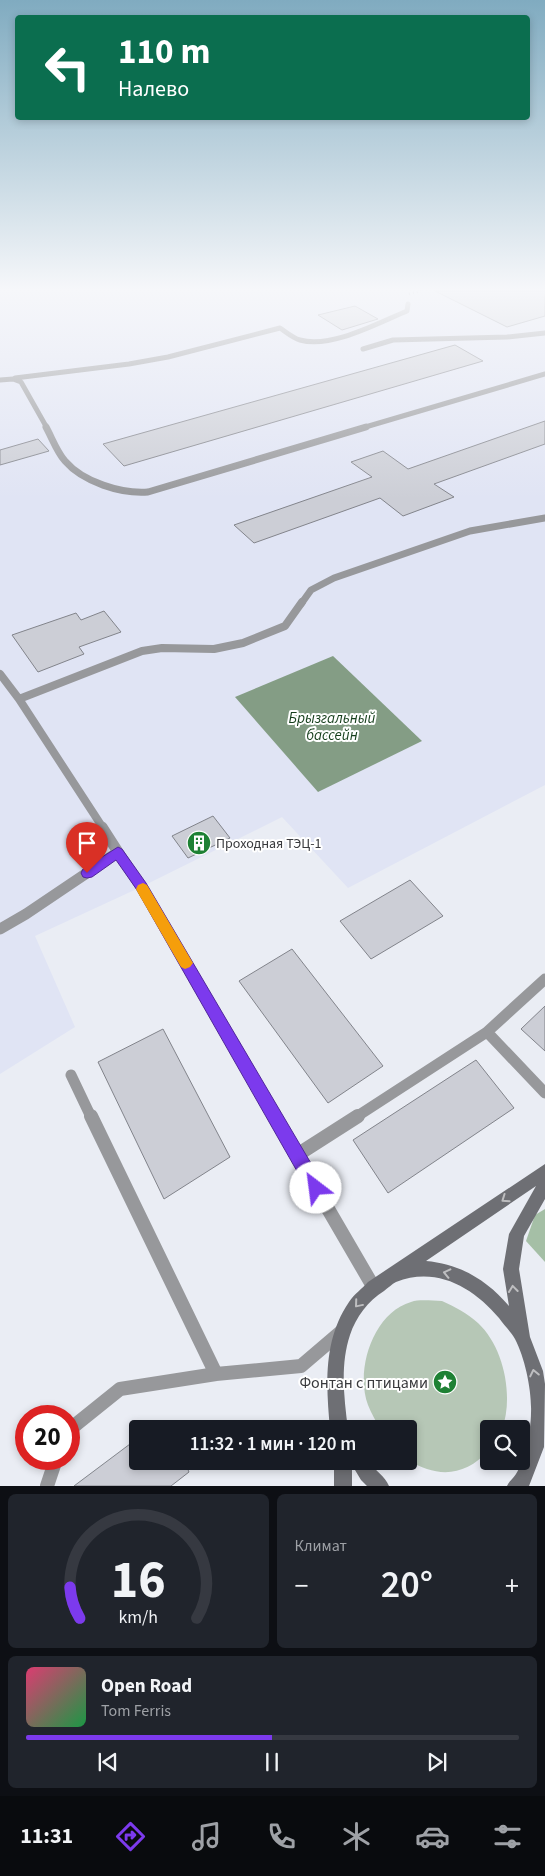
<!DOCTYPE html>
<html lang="ru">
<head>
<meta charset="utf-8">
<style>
	:root { --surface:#171b24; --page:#20242c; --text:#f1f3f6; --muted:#9ea1a6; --line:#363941; --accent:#7c3aed }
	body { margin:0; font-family:"Source Sans 3",sans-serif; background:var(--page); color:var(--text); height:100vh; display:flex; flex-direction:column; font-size:19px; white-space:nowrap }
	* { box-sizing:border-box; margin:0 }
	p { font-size:16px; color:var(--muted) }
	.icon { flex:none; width:28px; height:28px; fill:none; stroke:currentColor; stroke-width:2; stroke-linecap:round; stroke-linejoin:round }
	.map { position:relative; height:1486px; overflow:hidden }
	.sheet { display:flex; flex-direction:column; gap:8px; padding:8px; background:#0d0f14; flex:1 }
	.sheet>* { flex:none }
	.hud { position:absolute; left:15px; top:15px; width:515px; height:105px; border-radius:5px; box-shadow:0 2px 8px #0003; background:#0b6e4f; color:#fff; overflow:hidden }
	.controls { position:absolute; left:480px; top:1420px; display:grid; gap:10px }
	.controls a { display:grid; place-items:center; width:50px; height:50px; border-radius:5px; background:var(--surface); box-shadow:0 2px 8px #0003; font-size:25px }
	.speed { position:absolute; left:15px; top:1405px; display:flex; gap:10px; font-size:25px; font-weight:700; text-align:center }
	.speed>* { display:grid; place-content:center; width:65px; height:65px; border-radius:50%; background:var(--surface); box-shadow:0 2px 8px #0003; line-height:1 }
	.speed .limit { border:8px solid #d22; background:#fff; color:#111 }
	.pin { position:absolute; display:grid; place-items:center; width:42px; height:42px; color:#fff; margin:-51px -21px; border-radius:50% 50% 50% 0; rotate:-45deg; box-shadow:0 0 5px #0007 }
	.pin .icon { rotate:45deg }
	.me { position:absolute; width:55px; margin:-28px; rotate:330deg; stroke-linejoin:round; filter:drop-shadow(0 0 4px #0008) }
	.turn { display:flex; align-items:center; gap:18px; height:105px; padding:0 20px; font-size:22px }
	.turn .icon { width:65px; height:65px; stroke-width:2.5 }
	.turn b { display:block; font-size:35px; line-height:42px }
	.big { font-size:38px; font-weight:600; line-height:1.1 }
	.sheet .tile { flex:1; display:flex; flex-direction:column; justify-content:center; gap:8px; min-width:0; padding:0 18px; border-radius:8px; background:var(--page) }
	.sheet .dial { align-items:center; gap:0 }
	.dial svg { height:130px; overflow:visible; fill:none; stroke:var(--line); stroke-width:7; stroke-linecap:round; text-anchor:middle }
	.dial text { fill:var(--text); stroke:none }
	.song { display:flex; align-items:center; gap:15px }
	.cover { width:60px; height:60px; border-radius:8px; background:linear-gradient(135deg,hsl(340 70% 55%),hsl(140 70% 35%)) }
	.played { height:5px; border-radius:2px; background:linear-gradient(90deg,var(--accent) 50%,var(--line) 50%) }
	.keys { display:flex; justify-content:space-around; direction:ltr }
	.heat { display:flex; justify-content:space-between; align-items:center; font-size:28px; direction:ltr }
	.sheet .tiles { flex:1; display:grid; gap:8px; grid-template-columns:1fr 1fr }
	.tile:last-child { grid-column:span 2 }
	.trip { position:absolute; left:129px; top:1420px; width:288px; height:50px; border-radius:5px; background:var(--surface); box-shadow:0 2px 8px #0003; font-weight:600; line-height:50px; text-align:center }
	.dock { display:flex; height:80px; justify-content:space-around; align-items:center; background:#090b0e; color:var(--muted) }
	.dock .icon { width:35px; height:35px }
	.dock .current { color:var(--accent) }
	.dock b { font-size:22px; color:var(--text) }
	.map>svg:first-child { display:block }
	.built { fill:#e0e4f4 }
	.green { fill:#b6c7b6 }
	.forest { fill:#a5bfa6 }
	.water { fill:#849d85 }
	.building { fill:#ccced6; stroke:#82848b }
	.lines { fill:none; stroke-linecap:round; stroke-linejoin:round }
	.lane-far4 { stroke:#97989b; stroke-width:5 }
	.lane-far3 { stroke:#97989b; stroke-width:7 }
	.lane-far2 { stroke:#97989b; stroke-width:8 }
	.lane-far1 { stroke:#97989b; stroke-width:11 }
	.lane { stroke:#97989b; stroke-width:14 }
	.secondary { fill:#6e6f74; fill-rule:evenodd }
	.rail { stroke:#4b4c4f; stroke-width:2.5; stroke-dasharray:1 3; stroke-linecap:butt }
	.oneway { stroke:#bebec0 }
	.route { fill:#7c3aed; stroke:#51269a }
	.slow { fill:#f59e0b }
	.labels { text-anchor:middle; stroke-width:4; stroke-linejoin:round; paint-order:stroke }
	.poi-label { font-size:14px; fill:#393a3d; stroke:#fff; text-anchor:start }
	.water-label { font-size:15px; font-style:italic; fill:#163f1c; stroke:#fff }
	.near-poi-label { font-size:16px; fill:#393a3d; stroke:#fff; text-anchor:end }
</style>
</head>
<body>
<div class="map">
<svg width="545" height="1486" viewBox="0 0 545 1486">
	<rect width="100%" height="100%" fill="#eaedf4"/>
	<!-- built -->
	<path class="built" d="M0 291H545V785L348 888 282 817 141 887 35 936 75 1027 0 1074Z"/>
	<!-- green -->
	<path class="green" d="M442 1301C455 1307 467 1313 478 1323 504 1347 514 1397 502 1429H489V1450C465 1477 437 1478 408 1460V1429H380C376 1421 371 1413 368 1405 355 1370 373 1313 411 1302 420 1299 432 1301 442 1301Z"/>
	<!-- forest -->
	<path class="forest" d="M545 1209V1262L526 1241 535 1215Z"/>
	<!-- water -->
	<path class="water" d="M333 656 422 741 318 792 235 697Z"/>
	<!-- building -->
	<path class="building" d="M435 291H545V316L507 327Z
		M355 306 378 319 342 330 318 315Z
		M455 345 483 361 124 466 103 444Z
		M545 421V444L434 484 454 497 403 516 380 498 254 543 234 525 372 477 351 462 383 451 408 469Z
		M38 439 49 451 0 465V450Z
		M104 611 121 632 79 647 84 654 38 672 12 635 76 613 81 620Z
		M213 816 230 838 188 858 172 836Z
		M410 880 443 916 371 959 340 921Z
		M292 949 383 1066 328 1103 239 981Z
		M545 1006V1051L521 1029Z
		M163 1029 230 1157 164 1199 98 1062Z
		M476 1060 514 1108 388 1193 353 1140Z
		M138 1438V1461H184L189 1472 171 1486H74Z"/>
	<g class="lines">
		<!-- lane-far4 -->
		<path class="lane-far4" d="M363 349 393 340 507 337 545 333
			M15 378 129 364 168 357 280 328C286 332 293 338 300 340 331 349 378 323 407 311L408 304
			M0 380 13 379 21 382 47 428
			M362 428 545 374"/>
		<!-- lane-far3 -->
		<path class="lane-far3" d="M46 427C52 438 57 452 65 461 83 482 121 494 148 492L366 427
			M301 604 311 590 334 578 470 531 545 518"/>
		<!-- lane-far2 -->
		<path class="lane-far2" d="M0 674 19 699 142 651 162 648 214 649 243 643 285 626 302 602
			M19 699 103 828"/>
		<!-- lane-far1 -->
		<path class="lane-far1" d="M102 827 118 852
			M0 929 26 914 118 852 141 887 275 1117
			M487 1032 545 1093
			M71 1075 91 1117
			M356 1117 487 1032 545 979"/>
		<!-- lane -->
		<path class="lane" d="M91 1116 216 1374 301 1366 342 1331
			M274 1116 374 1288
			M297 1155 358 1116
			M69 1430 120 1389 216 1374
			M47 1486 56 1459"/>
		<!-- secondary -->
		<path class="secondary" d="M545 1164V1199L524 1236 519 1269 530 1337 543 1371 545 1384 544 1447 529 1486H507C509 1481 513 1479 516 1474 525 1460 531 1430 531 1413 532 1391 525 1358 515 1339 511 1332 504 1325 499 1318 473 1287 436 1266 396 1282 392 1284 388 1288 384 1291 368 1301 356 1317 350 1335 340 1365 344 1398 348 1429H330C326 1385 323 1340 349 1302 354 1294 362 1289 368 1282ZM536 1186 509 1234 503 1269 509 1306C487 1280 460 1264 426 1261Z
			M334 1461H369C375 1471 385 1476 389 1486H367L361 1480 352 1465V1486H334Z"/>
		<!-- rail -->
		<path class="rail" d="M409 294 421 291"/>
	</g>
	<!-- one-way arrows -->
	<defs><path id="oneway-chevron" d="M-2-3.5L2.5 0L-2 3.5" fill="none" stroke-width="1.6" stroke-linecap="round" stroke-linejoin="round" transform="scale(1.25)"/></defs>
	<g class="oneway">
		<use href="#oneway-chevron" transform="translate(505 1199) rotate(145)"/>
		<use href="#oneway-chevron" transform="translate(447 1273) rotate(-167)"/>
		<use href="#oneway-chevron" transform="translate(513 1289) rotate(-97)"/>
		<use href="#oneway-chevron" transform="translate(358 1304) rotate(130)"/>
		<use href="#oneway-chevron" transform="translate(534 1373) rotate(-102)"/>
	</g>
	<!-- sky -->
	<linearGradient id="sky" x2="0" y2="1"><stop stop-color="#80abc0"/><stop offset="0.58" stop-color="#f6f7fa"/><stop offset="1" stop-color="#f6f7fa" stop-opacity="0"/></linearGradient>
	<rect width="545" height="499" fill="url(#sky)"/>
	<!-- route -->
	<path class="route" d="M118 847 122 849 146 883 322 1182 325 1188 322 1194 316 1196 310 1194 137 890 116 860 92 877 87 878 83 877 81 873 83 869Z"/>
	<!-- slow -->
	<path class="slow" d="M143 883 147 885 190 958 193 963 190 967 185 969 181 967 138 893 136 889 138 885Z"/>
	<!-- icons -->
	<defs>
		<g id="building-disc" transform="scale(1.25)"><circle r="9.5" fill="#1e8134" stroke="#fff"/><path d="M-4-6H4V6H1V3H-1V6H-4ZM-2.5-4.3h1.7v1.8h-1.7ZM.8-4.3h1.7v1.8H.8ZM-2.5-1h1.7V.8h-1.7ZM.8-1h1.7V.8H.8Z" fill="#fff"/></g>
		<g id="sight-disc" transform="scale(1.25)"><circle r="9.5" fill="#1e8134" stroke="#fff"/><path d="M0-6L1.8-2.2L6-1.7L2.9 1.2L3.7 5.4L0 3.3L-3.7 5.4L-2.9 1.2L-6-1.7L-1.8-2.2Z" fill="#fff"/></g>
	</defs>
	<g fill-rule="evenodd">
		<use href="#building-disc" x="199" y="843"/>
		<use href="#sight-disc" x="445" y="1382"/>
	</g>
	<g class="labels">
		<!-- poi labels -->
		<g class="poi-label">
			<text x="216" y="848">Проходная ТЭЦ-1</text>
		</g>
		<!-- water labels -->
		<g class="water-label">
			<text x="332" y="723">Брызгальный<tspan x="332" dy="17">бассейн</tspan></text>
		</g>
		<!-- near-poi labels -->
		<g class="near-poi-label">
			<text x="428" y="1388">Фонтан с птицами</text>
		</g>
	</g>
</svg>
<div class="controls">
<a><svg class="icon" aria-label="search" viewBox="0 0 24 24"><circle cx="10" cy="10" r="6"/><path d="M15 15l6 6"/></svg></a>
</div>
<div class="speed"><div class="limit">20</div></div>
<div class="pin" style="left:87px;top:873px;background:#d93025"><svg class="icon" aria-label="arrive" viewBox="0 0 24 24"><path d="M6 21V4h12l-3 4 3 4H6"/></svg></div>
<svg class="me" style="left:316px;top:1188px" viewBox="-20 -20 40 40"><circle r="19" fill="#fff"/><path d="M0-13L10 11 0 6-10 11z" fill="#7c3aed"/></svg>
<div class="trip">11:32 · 1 мин · 120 m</div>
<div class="hud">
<div class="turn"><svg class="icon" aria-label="left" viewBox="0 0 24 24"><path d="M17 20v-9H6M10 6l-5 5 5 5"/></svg><div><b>110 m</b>Налево</div></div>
</div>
</div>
<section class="sheet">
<div class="tiles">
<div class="tile dial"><svg viewBox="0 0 100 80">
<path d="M14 69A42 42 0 1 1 86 69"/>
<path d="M14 69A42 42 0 0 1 8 50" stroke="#7c3aed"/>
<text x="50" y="56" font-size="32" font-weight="700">16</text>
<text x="50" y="72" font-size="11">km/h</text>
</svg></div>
<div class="tile"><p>Климат</p>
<div class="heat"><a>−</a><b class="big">20°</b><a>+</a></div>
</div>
<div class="tile">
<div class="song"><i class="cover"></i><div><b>Open Road</b><p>Tom Ferris</p></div></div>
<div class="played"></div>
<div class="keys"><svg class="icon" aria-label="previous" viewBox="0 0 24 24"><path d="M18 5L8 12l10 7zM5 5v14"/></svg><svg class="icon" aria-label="pause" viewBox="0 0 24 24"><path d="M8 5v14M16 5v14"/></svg><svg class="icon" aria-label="next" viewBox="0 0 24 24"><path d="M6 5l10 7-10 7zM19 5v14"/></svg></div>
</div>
</div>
</section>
<nav class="dock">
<b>11:31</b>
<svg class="icon current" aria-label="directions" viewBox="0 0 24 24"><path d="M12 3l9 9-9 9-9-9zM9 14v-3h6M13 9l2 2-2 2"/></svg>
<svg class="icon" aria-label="music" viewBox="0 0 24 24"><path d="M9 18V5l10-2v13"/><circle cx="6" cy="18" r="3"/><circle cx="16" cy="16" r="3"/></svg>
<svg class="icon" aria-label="phone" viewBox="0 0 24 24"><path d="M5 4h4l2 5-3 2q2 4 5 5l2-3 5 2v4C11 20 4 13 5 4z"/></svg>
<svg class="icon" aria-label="climate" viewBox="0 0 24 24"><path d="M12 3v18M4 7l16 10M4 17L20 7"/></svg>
<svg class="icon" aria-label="car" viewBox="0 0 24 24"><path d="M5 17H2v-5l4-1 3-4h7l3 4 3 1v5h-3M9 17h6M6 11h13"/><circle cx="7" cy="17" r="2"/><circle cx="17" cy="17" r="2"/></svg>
<svg class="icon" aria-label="filters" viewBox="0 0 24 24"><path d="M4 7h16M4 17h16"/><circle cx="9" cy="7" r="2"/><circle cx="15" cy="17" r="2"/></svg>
</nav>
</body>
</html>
